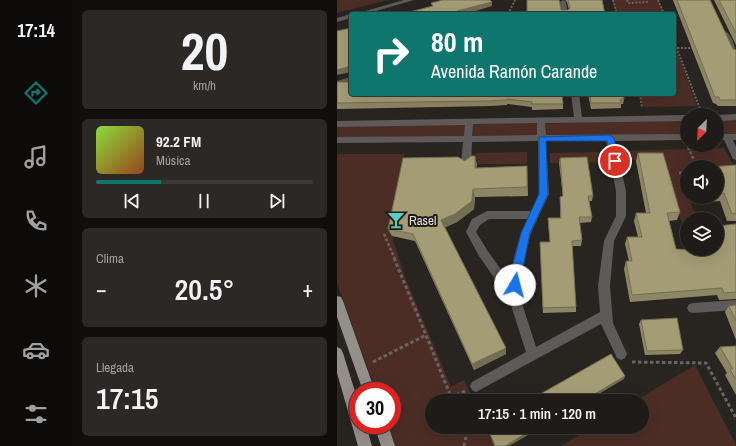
<!DOCTYPE html>
<html lang="es">
<head>
<meta charset="utf-8">
<style>
	:root { --surface:#1e1b18; --page:#2b2825; --text:#f1f3f6; --muted:#a1a1a2; --line:#3c3937; --accent:#0f766e }
	body { margin:0; font-family:"Archivo Narrow",sans-serif; background:var(--page); color:var(--text); height:100vh; display:flex; flex-direction:column; font-size:15px; white-space:nowrap }
	* { box-sizing:border-box; margin:0 }
	p { font-size:13px; color:var(--muted) }
	.icon { flex:none; width:22px; height:22px; fill:none; stroke:currentColor; stroke-width:2; stroke-linecap:round; stroke-linejoin:round }
	.map { position:relative; flex:1; overflow:hidden }
	.drawer { display:flex; flex-direction:column; gap:10px; padding:10px; background:#100f0d; width:265px }
	.drawer>* { flex:none }
	.top-card { position:absolute; left:12px; top:12px; width:327px; height:84px; border-radius:4px; box-shadow:0 4px 16px #0002,0 0 0 1px var(--line); background:#0f766e; color:#fff; overflow:hidden }
	.needle { width:26px; rotate:204deg }
	.controls { position:absolute; left:343px; top:108px; display:grid; gap:8px }
	.controls a { display:grid; place-items:center; width:44px; height:44px; border-radius:50%; background:var(--surface); box-shadow:0 4px 16px #0002,0 0 0 1px var(--line); font-size:20px }
	.speed { position:absolute; left:12px; top:382px; display:flex; gap:8px; font-size:20px; font-weight:700; text-align:center }
	.speed>* { display:grid; place-content:center; width:52px; height:52px; border-radius:50%; background:var(--surface); box-shadow:0 4px 16px #0002,0 0 0 1px var(--line); line-height:1 }
	.speed .limit { border:6px solid #d22; background:#fff; color:#111 }
	.pin { position:absolute; display:grid; place-items:center; width:34px; height:34px; color:#fff; margin:-17px; border:2px solid #fff; border-radius:50%; box-shadow:0 1px 4px #0007 }
	.me { position:absolute; width:44px; margin:-22px; rotate:8deg; stroke-linejoin:round; filter:drop-shadow(0 0 3px #0008) }
	.turn { display:flex; align-items:center; gap:14px; height:84px; padding:0 16px; font-size:18px }
	.turn .icon { width:52px; height:52px; stroke-width:2.5 }
	.turn b { display:block; font-size:28px; line-height:34px }
	.big { font-size:30px; font-weight:600; line-height:1.1 }
	.drawer .card { flex:1; display:flex; flex-direction:column; justify-content:center; gap:6px; min-width:0; padding:0 14px; border-radius:6px; background:var(--page) }
	.drawer .dial { align-items:center; gap:0 }
	.dial b { font-size:52px; line-height:1 }
	.song { display:flex; align-items:center; gap:12px }
	.cover { width:48px; height:48px; border-radius:6px; background:linear-gradient(135deg,hsl(90 70% 55%),hsl(20 70% 35%)) }
	.played { height:4px; border-radius:2px; background:linear-gradient(90deg,var(--accent) 30%,var(--line) 30%) }
	.keys { display:flex; justify-content:space-around; direction:ltr }
	.heat { display:flex; justify-content:space-between; align-items:center; font-size:22px; direction:ltr }
	.trip { position:absolute; left:88px; top:394px; width:224px; height:40px; border-radius:20px; background:var(--surface); box-shadow:0 4px 16px #0002,0 0 0 1px var(--line); font-weight:600; line-height:40px; text-align:center }
	main { display:flex; flex:1; min-height:0 }
	.tabs { display:flex; flex-direction:column; width:72px; justify-content:space-around; align-items:center; background:#0c0b0a; color:var(--muted) }
	.tabs .icon { width:28px; height:28px }
	.tabs .on { color:var(--accent) }
	.tabs b { font-size:18px; color:var(--text) }
	.map>svg:first-child { display:block }
	.green { fill:#4c2d26 }
	.lines { fill:none; stroke-linecap:round; stroke-linejoin:round }
	.path-far2 { stroke:#686460; stroke-width:2; stroke-dasharray:2 1.5; stroke-linecap:butt }
	.path-far1 { stroke:#686460; stroke-width:2.5; stroke-dasharray:3 2; stroke-linecap:butt }
	.path { stroke:#686460; stroke-width:3; stroke-dasharray:3.5 2.5; stroke-linecap:butt }
	.minor { fill:#5d5a59; fill-rule:evenodd }
	.major { fill:#958f8c; fill-rule:evenodd }
	.wall { fill:#8d8665 }
	.shaded-wall { fill:#736d52 }
	.building { fill:#a49c75; stroke:#736d52 }
	.route { fill:#1a73e8; stroke:#114b97 }
	.labels { text-anchor:middle; stroke-width:4; stroke-linejoin:round; paint-order:stroke }
	.poi-label { font-size:13px; fill:#e6e3e0; stroke:#1e1b16; text-anchor:start }
</style>
</head>
<body>
<main>
<nav class="tabs">
<b>17:14</b>
<svg class="icon on" aria-label="directions" viewBox="0 0 24 24"><path d="M12 3l9 9-9 9-9-9zM9 14v-3h6M13 9l2 2-2 2"/></svg>
<svg class="icon" aria-label="music" viewBox="0 0 24 24"><path d="M9 18V5l10-2v13"/><circle cx="6" cy="18" r="3"/><circle cx="16" cy="16" r="3"/></svg>
<svg class="icon" aria-label="phone" viewBox="0 0 24 24"><path d="M5 4h4l2 5-3 2q2 4 5 5l2-3 5 2v4C11 20 4 13 5 4z"/></svg>
<svg class="icon" aria-label="climate" viewBox="0 0 24 24"><path d="M12 3v18M4 7l16 10M4 17L20 7"/></svg>
<svg class="icon" aria-label="car" viewBox="0 0 24 24"><path d="M5 17H2v-5l4-1 3-4h7l3 4 3 1v5h-3M9 17h6M6 11h13"/><circle cx="7" cy="17" r="2"/><circle cx="17" cy="17" r="2"/></svg>
<svg class="icon" aria-label="filters" viewBox="0 0 24 24"><path d="M4 7h16M4 17h16"/><circle cx="9" cy="7" r="2"/><circle cx="15" cy="17" r="2"/></svg>
</nav>
<section class="drawer">
<div class="card dial"><b>20</b><p>km/h</p></div>
<div class="card">
<div class="song"><i class="cover"></i><div><b>92.2 FM</b><p>Música</p></div></div>
<div class="played"></div>
<div class="keys"><svg class="icon" aria-label="previous" viewBox="0 0 24 24"><path d="M18 5L8 12l10 7zM5 5v14"/></svg><svg class="icon" aria-label="pause" viewBox="0 0 24 24"><path d="M8 5v14M16 5v14"/></svg><svg class="icon" aria-label="next" viewBox="0 0 24 24"><path d="M6 5l10 7-10 7zM19 5v14"/></svg></div>
</div>
<div class="card"><p>Clima</p>
<div class="heat"><a>−</a><b class="big">20.5°</b><a>+</a></div>
</div>
<div class="card"><p>Llegada</p><b class="big">17:15</b></div>
</section>
<div class="map">
<svg width="399" height="446" viewBox="0 0 399 446">
	<rect width="100%" height="100%" fill="#282420"/>
	<!-- green -->
	<path class="green" d="M0 0H51L0 13Z
		M276 0H321L326 14H280Z
		M337 43 360 106 306 107 303 94H337Z
		M399 117V134H380V118Z
		M350 118V135L0 140V124Z
		M387 148 399 170 380 167H350V173H343L350 193V197H352L356 209 362 219H350V222L344 221 327 160H284L282 151Z
		M190 152V164H140L138 153Z
		M268 152 270 162 213 163V153Z
		M0 154H68L56 207 55 236 68 277 114 387 127 380 137 401H95V427H150L159 446H58L51 425H55V391H39L0 283Z
		M358 365 399 445 398 446H224L255 427H305V401H298Z"/>
	<g class="lines">
		<!-- path-far2 -->
		<path class="path-far2" d="M276 0 280 14
			M290 0 291 3 310 2 309 0
			M321 0 327 14
			M171 14 178 0
			M337 41 365 114
			M337 48H356
			M303 94 305 108"/>
		<!-- path-far1 -->
		<path class="path-far1" d="M364 113 365 115
			M351 147 360 167
			M342 173H350
			M47 234 58 259"/>
		<!-- path -->
		<path class="path" d="M57 258 89 335
			M36 362 89 335 114 397 128 391
			M295 362 369 363 399 418
			M127 446 131 427"/>
		<!-- minor -->
		<path class="minor" d="M67 0H77L29 14H18Z
			M226 0 229 2 231 14H225L223 2Z
			M14 14V18L0 22V18Z
			M388 31C396 35 399 49 399 57L395 55 385 33Z
			M14 77V81L0 85V81Z
			M234 94H242L245 117 350 115V121L208 123 209 135 350 134V140L278 141 289 191V216L277 241 273 286 276 323 290 354 288 358 284 360 280 358 264 324 139 392 135 390 133 386 135 382 189 352 172 299 142 256 129 232 135 219 150 211H194L202 194 201 141 135 142 134 165 129 168 124 165 126 142 0 143V137L127 136 128 125 0 127V121L237 117ZM200 123V135L135 136 136 124ZM209 141H269L279 191V216L267 241 261 286 263 312 199 347 183 297 184 272 194 233 212 194ZM152 219H191C181 238 175 261 173 282L150 250 139 232 143 225Z
			M399 114V120L380 121V115Z
			M380 134H399V140H396L399 147V160L396 159 387 140H380Z
			M399 300V310L356 313 352 312 350 308 352 304 356 303Z"/>
		<!-- major -->
		<path class="major" d="M0 296 4 297 6 301 38 391H26L0 317Z
			M0 347 4 349 6 353 21 401V425H29L35 446H21L0 373Z
			M37 425H51L58 446H44Z"/>
	</g>
	<!-- wall -->
	<path class="wall" d="M228 0H265L268 14H190L223 2 224 10H232L230 2Z
		M336 0H373L396 49 399 50V106H381L379 104 376 103Z
		M377 0H399V45Z
		M0 82 225 94 226 104V109L195 110V107L170 104V105L153 106 0 109Z
		M251 94H286L287 99 286 104H284V108L254 109Z
		M301 153 343 212 340 220 332 221 339 249 364 251 363 249H380L399 224V299L382 300 380 295 293 302 287 269 289 261H292L288 244 290 237H301L297 221 299 213H309L299 161Z
		M223 158 256 196 255 201H252L255 217 254 222 242 223 245 240 244 246H235L239 307V312L206 313 203 242H213L211 218H223V197L226 196 222 163Z
		M128 161 140 164 139 168 190 166 191 196 138 197 137 209 120 222 108 227 169 354 137 370 78 241 55 236 51 229Z
		M399 165V221H390L383 201 364 203 361 197H380V167Z
		M399 305V340L388 312 392 306Z
		M304 320 346 350 343 354 308 355 302 324Z
		M399 346V395L388 375 390 373 378 353 383 347Z"/>
	<!-- shaded-wall -->
	<path class="shaded-wall" d="M155 2V6L128 14H120V11Z
		M14 66V72L0 75V70Z
		M138 156 140 164 139 176 138 168Z
		M136 189 138 197 137 209 120 222 107 228 104 220Z
		M169 348V354L137 370 135 364Z
		M288 376 287 379 250 401H246Z
		M200 427H205L172 446H168Z"/>
	<!-- building -->
	<path class="building" d="M106 0H153L155 2 120 11 123 14H65L96 6 94 3Z
		M190 0H222L224 10H231L233 8 231 0H265L268 14H190Z
		M340 0H373L396 49 399 50V100H383L382 97H378Z
		M382 0H399V33Z
		M14 28V66L0 70V31Z
		M0 82H14V94H225L226 104H195V102L170 99 169 100 153 101 0 103Z
		M253 94H286L287 99H283L284 103H254Z
		M301 153H326L343 212 330 213 339 249 370 251V249H380V226L399 224V292L387 293 385 288 295 295 289 261H295L290 237H305L299 213H313Z
		M134 156H138V168L190 166V187L136 189 135 201 118 214 104 220 169 348 135 364 76 234 51 229 66 158 121 157 128 161Z
		M250 157 256 196H251L255 217H242L245 240 235 241 239 307 206 308 203 242H213L211 218H224L223 197 226 196 223 158Z
		M399 165V213L395 214 387 193 380 194V167H375Z
		M399 305V321L392 306Z
		M340 318 346 350 310 351 304 320Z
		M399 346V380L393 369H396L383 347Z
		M274 354 288 376 246 401H191Z
		M150 427H200L168 446H158Z"/>
	<!-- route -->
	<path class="route" d="M273 135 277 138 282 161 278 164 274 161 270 141H209L211 194 193 233 182 288 178 289 175 288 173 285 174 272 184 233 202 194V137Z"/>
	<!-- icons -->
	<defs>
		<g id="bar-bare" transform="scale(1.38)"><path d="M-6-5H6L.8 .8V4.5H3.5V6h-7V4.5H-.8V.8Z" fill="#57cec2" stroke="#1e1b16" stroke-width="2.5" paint-order="stroke"/></g>
	</defs>
	<g fill-rule="evenodd">
		<use href="#bar-bare" x="59" y="220"/>
	</g>
	<g class="labels">
		<!-- poi labels -->
		<g class="poi-label">
			<text x="72" y="225">Rasel</text>
		</g>
	</g>
</svg>
<div class="controls">
<a><svg class="needle" viewBox="-14 -14 28 28"><path d="M0-13l5 13h-10z" fill="#e53935"/><path d="M0 13l5-13h-10z" fill="#a1a1a2"/></svg></a>
<a><svg class="icon" aria-label="sound" viewBox="0 0 24 24"><path d="M4 9h4l5-4v14l-5-4H4zM17 9q2 3 0 6"/></svg></a>
<a><svg class="icon" aria-label="layers" viewBox="0 0 24 24"><path d="M12 4l9 5-9 5-9-5zM3 14l9 5 9-5"/></svg></a>
</div>
<div class="speed"><div class="limit">30</div></div>
<div class="pin" style="left:278px;top:161px;background:#d93025"><svg class="icon" aria-label="arrive" viewBox="0 0 24 24"><path d="M6 21V4h12l-3 4 3 4H6"/></svg></div>
<svg class="me" style="left:178px;top:285px" viewBox="-20 -20 40 40"><circle r="19" fill="#fff"/><path d="M0-13L10 11 0 6-10 11z" fill="#1a73e8"/></svg>
<div class="trip">17:15 · 1 min · 120 m</div>
<div class="top-card">
<div class="turn"><svg class="icon" aria-label="right" viewBox="0 0 24 24"><path d="M7 20v-9h11M14 6l5 5-5 5"/></svg><div><b>80 m</b>Avenida Ramón Carande</div></div>
</div>
</div>
</main>
</body>
</html>
